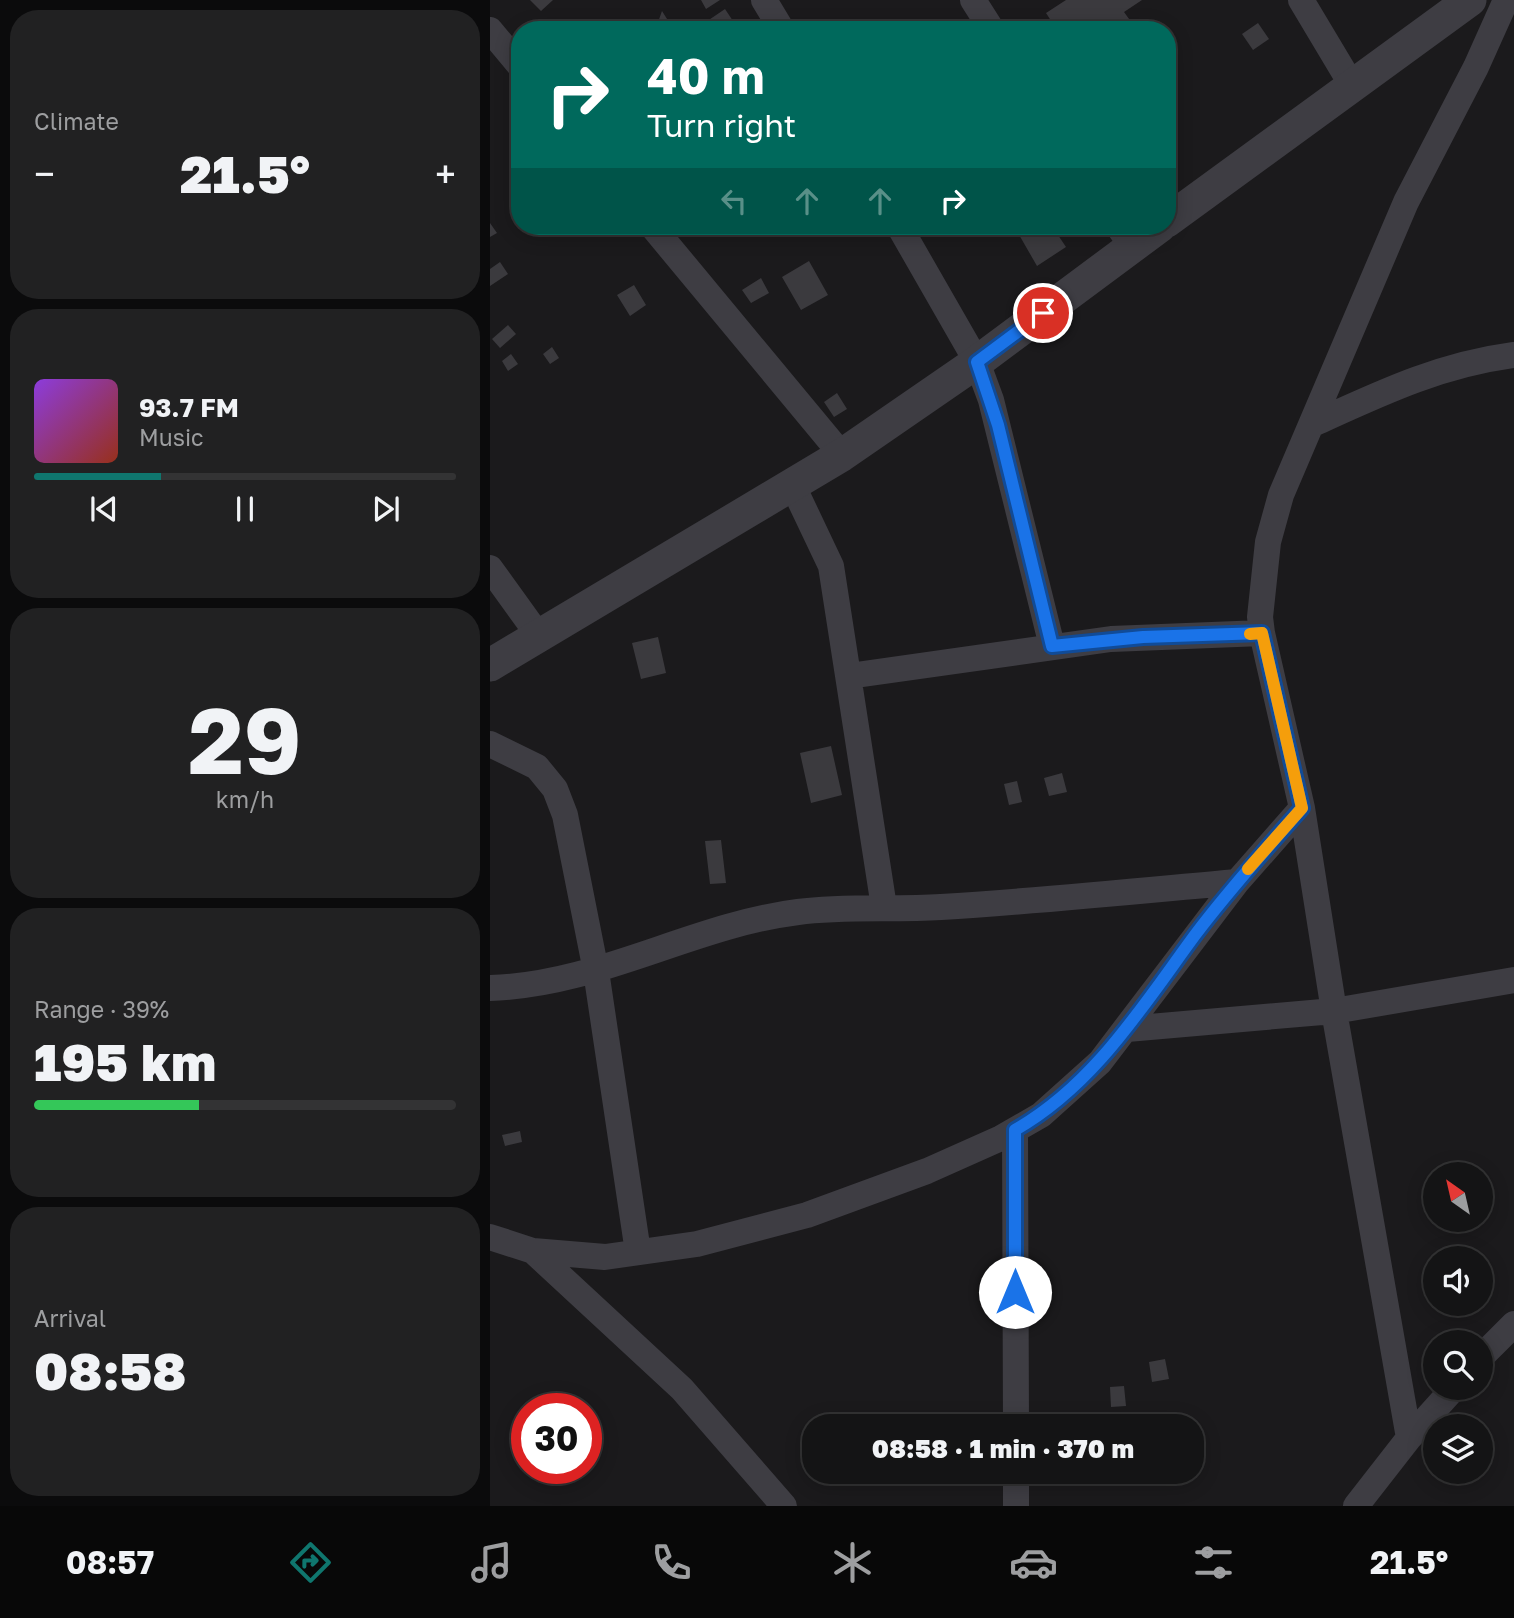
<!DOCTYPE html>
<html lang="en">
<head>
<meta charset="utf-8">
<style>
	:root { --surface:#141415; --page:#212122; --text:#f1f3f6; --muted:#9d9ea0; --line:#333334; --accent:#0f766e }
	body { margin:0; font-family:"Golos Text",sans-serif; background:var(--page); color:var(--text); height:100vh; display:flex; flex-direction:column; font-size:26px; white-space:nowrap }
	* { box-sizing:border-box; margin:0 }
	p { font-size:23px; color:var(--muted) }
	.icon { flex:none; width:38px; height:38px; fill:none; stroke:currentColor; stroke-width:2; stroke-linecap:round; stroke-linejoin:round }
	.map { position:relative; flex:1; overflow:hidden }
	.drawer { display:flex; flex-direction:column; gap:10px; padding:10px; background:#0b0b0c; width:490px }
	.drawer>* { flex:none }
	.guide { position:absolute; left:21px; top:21px; width:665px; height:214px; border-radius:28px; box-shadow:0 4px 18px #0003,0 0 0 2px var(--line); background:#00695c; color:#fff; overflow:hidden }
	.needle { width:46px; rotate:326deg }
	.fabs { position:absolute; left:933px; top:1162px; display:grid; gap:14px }
	.fabs a { display:grid; place-items:center; width:70px; height:70px; border-radius:50%; background:var(--surface); box-shadow:0 4px 18px #0003,0 0 0 2px var(--line); font-size:35px }
	.speed { position:absolute; left:21px; top:1393px; display:flex; gap:14px; font-size:35px; font-weight:700; text-align:center }
	.speed>* { display:grid; place-content:center; width:91px; height:91px; border-radius:50%; background:var(--surface); box-shadow:0 4px 18px #0003,0 0 0 2px var(--line); line-height:1 }
	.speed .limit { border:10px solid #d22; background:#fff; color:#111 }
	.pin { position:absolute; display:grid; place-items:center; width:60px; height:60px; color:#fff; margin:-30px; border:4px solid #fff; border-radius:50%; box-shadow:0 2px 7px #0007 }
	.me { position:absolute; width:77px; margin:-38px; rotate:0deg; stroke-linejoin:round; filter:drop-shadow(0 0 5px #0008) }
	.turn { display:flex; align-items:center; gap:24px; height:147px; padding:0 21px; font-size:32px }
	.turn .icon { width:91px; height:91px; stroke-width:2.5 }
	.turn b { display:block; font-size:49px; line-height:60px }
	.lanes { display:flex; align-items:center; height:66px; padding:0 21px; background:#0003; justify-content:center; gap:35px; direction:ltr }
	.lanes .off { opacity:.35 }
	.big { font-size:52px; font-weight:800; line-height:1.1 }
	.drawer .tile { flex:1; display:flex; flex-direction:column; justify-content:center; gap:10px; min-width:0; padding:0 24px; border-radius:28px; background:var(--page) }
	.drawer .dial { align-items:center; gap:0 }
	.dial b { font-size:91px; line-height:1 }
	.song { display:flex; align-items:center; gap:21px }
	.cover { width:84px; height:84px; border-radius:10px; background:linear-gradient(135deg,hsl(270 70% 55%),hsl(10 70% 35%)) }
	.played { height:7px; border-radius:4px; background:linear-gradient(90deg,var(--accent) 30%,var(--line) 30%) }
	.keys { display:flex; justify-content:space-around; direction:ltr }
	.heat { display:flex; justify-content:space-between; align-items:center; font-size:38px; direction:ltr }
	.charge { height:10px; border-radius:5px; background:linear-gradient(90deg,#34c759 39%,var(--line) 0) }
	.trip { position:absolute; left:312px; top:1414px; width:402px; height:70px; border-radius:28px; background:var(--surface); box-shadow:0 4px 18px #0003,0 0 0 2px var(--line); font-weight:800; line-height:70px; text-align:center }
	.dock { display:flex; height:112px; justify-content:space-around; align-items:center; background:#080808; color:var(--muted) }
	.dock .icon { width:49px; height:49px }
	.dock .on { color:var(--accent) }
	.dock b { font-size:32px; color:var(--text) }
	main { display:flex; flex:1; min-height:0 }
	.map>svg:first-child { display:block }
	.building { fill:#3b3a3e }
	.lines { fill:none; stroke-linecap:round; stroke-linejoin:round }
	.minor { stroke:#3e3d43; stroke-width:26 }
	.tertiary { stroke:#3e3d43; stroke-width:33 }
	.route-casing { stroke:#114b97; stroke-width:18 }
	.route { stroke:#1a73e8; stroke-width:12 }
	.slow { stroke:#f59e0b; stroke-width:12 }
</style>
</head>
<body>
<main>
<section class="drawer">
<div class="tile"><p>Climate</p>
<div class="heat"><a>−</a><b class="big">21.5°</b><a>+</a></div>
</div>
<div class="tile">
<div class="song"><i class="cover"></i><div><b>93.7 FM</b><p>Music</p></div></div>
<div class="played"></div>
<div class="keys"><svg class="icon" aria-label="previous" viewBox="0 0 24 24"><path d="M18 5L8 12l10 7zM5 5v14"/></svg><svg class="icon" aria-label="pause" viewBox="0 0 24 24"><path d="M8 5v14M16 5v14"/></svg><svg class="icon" aria-label="next" viewBox="0 0 24 24"><path d="M6 5l10 7-10 7zM19 5v14"/></svg></div>
</div>
<div class="tile dial"><b>29</b><p>km/h</p></div>
<div class="tile"><p>Range · 39%</p><b class="big">195 km</b><div class="charge"></div></div>
<div class="tile"><p>Arrival</p><b class="big">08:58</b></div>
</section>
<div class="map">
<svg width="1024" height="1506" viewBox="0 0 1024 1506">
	<rect width="100%" height="100%" fill="#1b1a1c"/>
	<!-- building -->
	<path class="building" d="M40 0H63L51 11Z
		M211 0H230L216 9Z
		M576 0H652L634 12 642 23 632 30H567L556 13Z
		M235 9 249 30H204Z
		M172 11 184 30H170L167 25Z
		M768 23 779 39 763 50 752 34Z
		M0 223 7 233 0 237Z
		M524 226H562L576 247 547 266Z
		M319 261 338 295 311 310 292 277Z
		M10 262 18 274 0 286V269Z
		M271 278 279 293 261 303 252 290Z
		M144 285 156 305 140 316 127 295Z
		M18 325 26 334 10 348 2 339Z
		M62 347 69 358 60 364 53 354Z
		M21 354 28 364 18 371 12 361Z
		M347 393 357 409 344 417 334 402Z
		M168 637 176 673 151 679 142 643Z
		M341 746 352 795 321 803 310 753Z
		M572 773 577 792 559 796 554 778Z
		M527 781 532 802 519 805 514 784Z
		M231 840 236 883 220 884 215 841Z
		M30 1131 32 1142 15 1146 12 1135Z
		M675 1359 679 1379 662 1382 659 1362Z
		M634 1386 636 1406 621 1407 620 1387Z"/>
	<g class="lines">
		<!-- minor -->
		<path class="minor" d="M274 0 292 30
			M483 0 502 30
			M811 0 863 87
			M0 30 30 66
			M162 226 352 455
			M409 226 487 362 501 400 562 646
			M628 226 642 246
			M823 424C891 393 949 365 1024 355
			M303 486 341 566 394 907
			M0 568 49 636
			M359 676 621 639 772 633
			M0 744 47 767 65 789 75 815 106 971 148 1252
			M0 988C108 985 203 925 308 912 355 906 403 910 451 907 550 901 648 891 747 882
			M637 1029 844 1011 1024 980
			M525 1130 526 1426
			M0 1237 43 1251 115 1257 207 1244 317 1215 437 1171 511 1138 551 1115 610 1062 747 882 812 808
			M43 1251 192 1389 294 1506
			M990 1358 1024 1324
			M919 1438 844 1011 812 808 772 633 770 617 778 542 791 495 916 202 986 67 1016 0
			M526 1472V1506
			M866 1506 919 1438 964 1388"/>
		<!-- tertiary -->
		<path class="tertiary" d="M677 221 980 0
			M0 665 352 455 487 362 670 226"/>
	</g>
	<g class="lines">
		<!-- route casing -->
		<g class="route-casing">
			<path id="route" d="M525 1292V1130C604 1085 652 1007 705 935 738 891 775 850 812 808L772 633 653 637 562 646 508 425 487 362 553 313"/>
		</g>
		<!-- route -->
		<use href="#route" class="route"/>
		<!-- slow -->
		<path class="slow" d="M758 869 812 808 772 633 760 634"/>
	</g>
</svg>
<div class="fabs">
<a><svg class="needle" viewBox="-14 -14 28 28"><path d="M0-13l5 13h-10z" fill="#e53935"/><path d="M0 13l5-13h-10z" fill="#9d9ea0"/></svg></a>
<a><svg class="icon" aria-label="sound" viewBox="0 0 24 24"><path d="M4 9h4l5-4v14l-5-4H4zM17 9q2 3 0 6"/></svg></a>
<a><svg class="icon" aria-label="search" viewBox="0 0 24 24"><circle cx="10" cy="10" r="6"/><path d="M15 15l6 6"/></svg></a>
<a><svg class="icon" aria-label="layers" viewBox="0 0 24 24"><path d="M12 4l9 5-9 5-9-5zM3 14l9 5 9-5"/></svg></a>
</div>
<div class="speed"><div class="limit">30</div></div>
<div class="pin" style="left:553px;top:313px;background:#d93025"><svg class="icon" aria-label="arrive" viewBox="0 0 24 24"><path d="M6 21V4h12l-3 4 3 4H6"/></svg></div>
<svg class="me" style="left:525px;top:1292px" viewBox="-20 -20 40 40"><circle r="19" fill="#fff"/><path d="M0-13L10 11 0 6-10 11z" fill="#1a73e8"/></svg>
<div class="trip">08:58 · 1 min · 370 m</div>
<div class="guide">
<div class="turn"><svg class="icon" aria-label="right" viewBox="0 0 24 24"><path d="M7 20v-9h11M14 6l5 5-5 5"/></svg><div><b>40 m</b>Turn right</div></div>
<div class="lanes"><svg class="icon off" aria-label="left" viewBox="0 0 24 24"><path d="M17 20v-9H6M10 6l-5 5 5 5"/></svg><svg class="icon off" aria-label="ahead" viewBox="0 0 24 24"><path d="M12 20V5M6 11l6-6 6 6"/></svg><svg class="icon off" aria-label="ahead" viewBox="0 0 24 24"><path d="M12 20V5M6 11l6-6 6 6"/></svg><svg class="icon" aria-label="right" viewBox="0 0 24 24"><path d="M7 20v-9h11M14 6l5 5-5 5"/></svg></div>
</div>
</div>
</main>
<nav class="dock">
<b>08:57</b>
<svg class="icon on" aria-label="directions" viewBox="0 0 24 24"><path d="M12 3l9 9-9 9-9-9zM9 14v-3h6M13 9l2 2-2 2"/></svg>
<svg class="icon" aria-label="music" viewBox="0 0 24 24"><path d="M9 18V5l10-2v13"/><circle cx="6" cy="18" r="3"/><circle cx="16" cy="16" r="3"/></svg>
<svg class="icon" aria-label="phone" viewBox="0 0 24 24"><path d="M5 4h4l2 5-3 2q2 4 5 5l2-3 5 2v4C11 20 4 13 5 4z"/></svg>
<svg class="icon" aria-label="climate" viewBox="0 0 24 24"><path d="M12 3v18M4 7l16 10M4 17L20 7"/></svg>
<svg class="icon" aria-label="car" viewBox="0 0 24 24"><path d="M5 17H2v-5l4-1 3-4h7l3 4 3 1v5h-3M9 17h6M6 11h13"/><circle cx="7" cy="17" r="2"/><circle cx="17" cy="17" r="2"/></svg>
<svg class="icon" aria-label="filters" viewBox="0 0 24 24"><path d="M4 7h16M4 17h16"/><circle cx="9" cy="7" r="2"/><circle cx="15" cy="17" r="2"/></svg>
<b>21.5°</b>
</nav>
</body>
</html>
